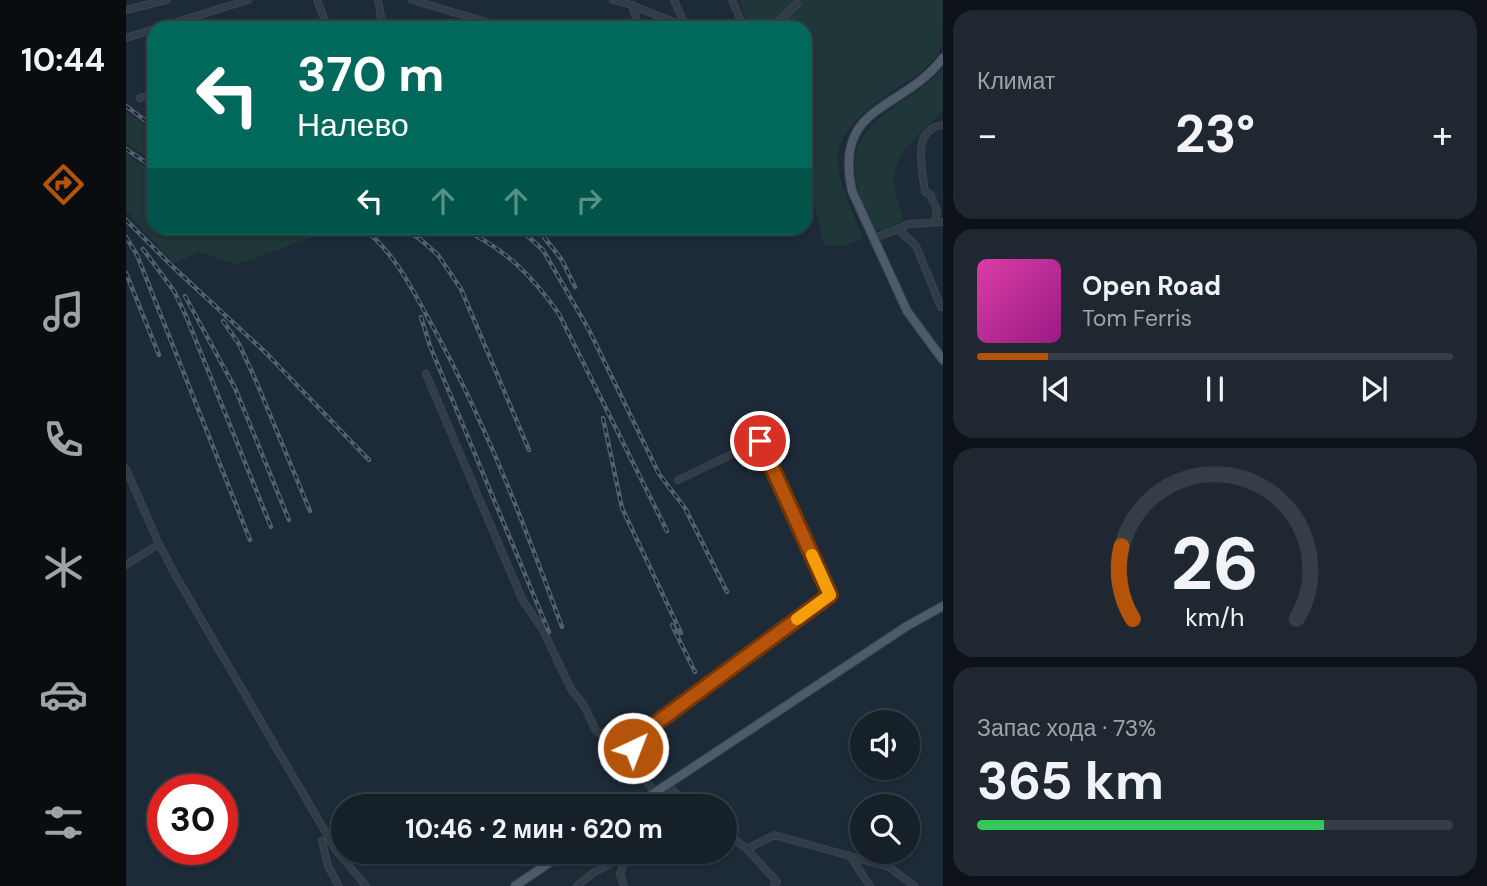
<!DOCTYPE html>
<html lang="ru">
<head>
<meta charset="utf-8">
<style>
	:root { --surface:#162029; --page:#1f2831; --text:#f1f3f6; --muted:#9ea3a8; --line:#353e46; --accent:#b45309 }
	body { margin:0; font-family:"DM Sans",sans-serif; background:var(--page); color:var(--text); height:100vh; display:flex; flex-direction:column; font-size:26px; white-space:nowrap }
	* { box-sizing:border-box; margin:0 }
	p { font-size:23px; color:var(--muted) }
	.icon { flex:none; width:38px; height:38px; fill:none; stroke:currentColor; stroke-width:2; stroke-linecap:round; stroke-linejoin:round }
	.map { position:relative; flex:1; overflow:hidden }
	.details { display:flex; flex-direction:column; gap:10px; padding:10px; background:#0c1217; width:544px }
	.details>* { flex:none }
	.top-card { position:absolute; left:21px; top:21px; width:665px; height:214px; border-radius:21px; box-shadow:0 2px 5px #0004,0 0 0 2px var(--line); background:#00695c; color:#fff; overflow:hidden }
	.controls { position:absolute; left:724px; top:710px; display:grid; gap:14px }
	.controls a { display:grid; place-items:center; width:70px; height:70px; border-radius:50%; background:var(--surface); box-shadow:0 2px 5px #0004,0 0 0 2px var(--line); font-size:35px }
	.speed { position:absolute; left:21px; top:774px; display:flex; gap:14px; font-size:35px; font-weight:700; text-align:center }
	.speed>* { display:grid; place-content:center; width:91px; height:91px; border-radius:50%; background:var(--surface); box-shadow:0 2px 5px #0004,0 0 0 2px var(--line); line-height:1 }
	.speed .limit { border:10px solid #d22; background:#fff; color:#111 }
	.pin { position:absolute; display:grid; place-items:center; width:60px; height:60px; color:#fff; margin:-30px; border:4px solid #fff; border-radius:50%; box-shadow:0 2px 7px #0007 }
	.me { position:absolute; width:77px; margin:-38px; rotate:43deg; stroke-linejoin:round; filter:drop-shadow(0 0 5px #0008) }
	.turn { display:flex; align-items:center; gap:24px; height:147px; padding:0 35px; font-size:32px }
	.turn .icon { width:91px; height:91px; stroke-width:2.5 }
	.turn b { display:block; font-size:49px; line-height:60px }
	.lanes { display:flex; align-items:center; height:66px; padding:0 35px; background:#0003; justify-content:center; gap:35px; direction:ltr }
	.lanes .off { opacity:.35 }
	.big { font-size:52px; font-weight:700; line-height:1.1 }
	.details .tile { flex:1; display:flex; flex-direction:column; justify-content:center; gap:10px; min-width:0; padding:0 24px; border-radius:21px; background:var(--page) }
	.details .dial { align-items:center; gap:0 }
	.dial svg { height:182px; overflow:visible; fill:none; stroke:var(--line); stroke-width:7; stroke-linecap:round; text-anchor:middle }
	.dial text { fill:var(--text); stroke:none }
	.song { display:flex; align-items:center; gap:21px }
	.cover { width:84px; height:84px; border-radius:10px; background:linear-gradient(135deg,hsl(320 70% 55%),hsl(310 70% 35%)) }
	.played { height:7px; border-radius:4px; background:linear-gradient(90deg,var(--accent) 15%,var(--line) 15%) }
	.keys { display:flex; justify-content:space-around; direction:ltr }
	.heat { display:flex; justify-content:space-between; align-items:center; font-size:38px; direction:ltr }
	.charge { height:10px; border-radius:5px; background:linear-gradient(90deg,#34c759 73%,var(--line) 0) }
	.trip { position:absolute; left:205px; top:794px; width:406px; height:70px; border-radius:35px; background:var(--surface); box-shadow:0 2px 5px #0004,0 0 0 2px var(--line); font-weight:700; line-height:70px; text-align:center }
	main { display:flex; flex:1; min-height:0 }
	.tabs { display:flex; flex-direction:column; width:126px; justify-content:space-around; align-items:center; background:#090d10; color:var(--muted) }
	.tabs .icon { width:49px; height:49px }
	.tabs .active { color:var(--accent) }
	.tabs b { font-size:32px; color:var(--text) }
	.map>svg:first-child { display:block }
	.green { fill:#1f3738 }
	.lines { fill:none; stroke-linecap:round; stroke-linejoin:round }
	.minor-casing { stroke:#3a4550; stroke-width:8 }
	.major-casing { stroke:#3a4550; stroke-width:10 }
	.minor { stroke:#313c47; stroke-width:6 }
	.major { stroke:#4e5b68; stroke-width:8 }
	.rail-casing { stroke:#52606f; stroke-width:4.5 }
	.rail { stroke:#16212b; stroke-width:2; stroke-dasharray:5; stroke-linecap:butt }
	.route-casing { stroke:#753606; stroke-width:18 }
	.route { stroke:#b45309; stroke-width:12 }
	.slow { stroke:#f59e0b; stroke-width:12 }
</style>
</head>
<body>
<main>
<nav class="tabs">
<b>10:44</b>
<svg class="icon active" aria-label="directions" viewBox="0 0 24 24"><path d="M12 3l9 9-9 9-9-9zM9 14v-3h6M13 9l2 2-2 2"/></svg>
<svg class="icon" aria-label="music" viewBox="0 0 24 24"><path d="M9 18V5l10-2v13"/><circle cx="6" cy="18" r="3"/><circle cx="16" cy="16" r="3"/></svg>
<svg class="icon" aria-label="phone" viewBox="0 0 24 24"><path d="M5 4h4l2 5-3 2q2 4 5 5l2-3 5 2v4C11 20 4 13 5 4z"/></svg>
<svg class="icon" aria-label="climate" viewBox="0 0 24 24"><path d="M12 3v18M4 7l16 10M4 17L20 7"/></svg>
<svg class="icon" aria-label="car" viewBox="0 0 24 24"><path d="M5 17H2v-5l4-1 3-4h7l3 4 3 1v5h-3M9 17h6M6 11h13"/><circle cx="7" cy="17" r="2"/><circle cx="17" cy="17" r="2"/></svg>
<svg class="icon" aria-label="filters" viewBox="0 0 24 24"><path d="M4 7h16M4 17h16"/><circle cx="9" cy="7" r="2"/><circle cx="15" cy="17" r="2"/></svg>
</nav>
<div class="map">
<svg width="817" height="886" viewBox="0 0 817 886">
	<rect width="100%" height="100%" fill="#1d2a37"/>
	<!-- green -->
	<path class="green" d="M613 0H817C817 13 817 36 815 48 807 65 792 74 777 84 701 135 698 151 736 234L735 239 721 245 698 246 679 164V28H624Z
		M817 69V111C782 145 753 163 777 215L774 222 756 231 749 230C743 217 735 203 732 189 714 120 779 110 817 69Z
		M0 111 28 132V162L0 143Z
		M0 154 28 173V228H211L110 265 73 252 47 264 0 210Z"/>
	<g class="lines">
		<!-- minor casing -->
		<g class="minor-casing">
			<path id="minor" d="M191 0 202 28
				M252 0 257 28
				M286 0 381 28
				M487 0 505 5 553 24 557 20 548 0
				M606 0 618 28
				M506 5 513 28
				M0 10 40 0
				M72 15 76 28
				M31 28 122 0
				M551 28 553 24 572 28
				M646 28 671 4
				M0 38 28 29
				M14 98 28 94
				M809 222 811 210 804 194 799 192C797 169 784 130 817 125
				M772 229 790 246 815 307
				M747 239 783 224 817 222
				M300 374 397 601 416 628 445 689 459 707 469 729 503 760
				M0 469 33 544 51 578 210 850 240 886
				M0 565 33 544
				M541 785 566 807
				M529 792 503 760 514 735 704 595 634 441 552 480
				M598 832 621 849 648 835 763 867 788 886
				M196 841 202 866 213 886
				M621 849 651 882 648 886
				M724 856 744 886
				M451 886 467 873 507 852
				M498 886 494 874 501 855"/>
		</g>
		<!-- major casing -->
		<g class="major-casing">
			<path id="major" d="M817 58C776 112 707 103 726 191L781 311 817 360
				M507 807 781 626 817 606
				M389 886 439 852"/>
		</g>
		<!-- minor -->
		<use href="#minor" class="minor"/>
		<!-- major -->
		<use href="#major" class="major"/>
		<!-- rail casing -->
		<g class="rail-casing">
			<path id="rail" d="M0 106 28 127
				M0 149 28 168
				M0 220 47 267 140 353 243 460
				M237 228C270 254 287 291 307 327 359 422 399 526 436 627
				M276 228 294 239 312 255 335 289 403 450
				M335 228C379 249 405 274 433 314L541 531
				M393 228 417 250 463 330 533 474 559 508 601 592
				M0 237 11 255 124 540
				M418 237 436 260 449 287
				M17 249 48 291 60 316 145 527
				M0 273 33 355
				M59 296 109 388 163 520
				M295 317 304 346 423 632
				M97 321 113 344 130 381 184 511
				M477 418 496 508 555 633
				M546 625 569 672"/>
		</g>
		<!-- rail -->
		<use href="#rail" class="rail"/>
	</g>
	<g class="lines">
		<!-- route casing -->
		<g class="route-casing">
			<path id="route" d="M507 748 514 735 704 595 634 441"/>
		</g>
		<!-- route -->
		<use href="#route" class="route"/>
		<!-- slow -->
		<path class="slow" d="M671 619 704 595 686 555"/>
	</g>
</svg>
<div class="controls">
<a><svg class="icon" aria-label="sound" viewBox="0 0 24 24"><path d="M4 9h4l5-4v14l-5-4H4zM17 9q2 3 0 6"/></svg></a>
<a><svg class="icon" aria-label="search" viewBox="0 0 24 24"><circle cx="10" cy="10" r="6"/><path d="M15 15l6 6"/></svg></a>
</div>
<div class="speed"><div class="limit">30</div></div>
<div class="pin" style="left:634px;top:441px;background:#d93025"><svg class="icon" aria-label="arrive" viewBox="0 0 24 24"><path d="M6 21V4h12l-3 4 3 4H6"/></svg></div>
<svg class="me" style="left:507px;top:748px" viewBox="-20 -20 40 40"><circle r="17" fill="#b45309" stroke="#fff" stroke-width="3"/><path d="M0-11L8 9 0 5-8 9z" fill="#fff"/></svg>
<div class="trip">10:46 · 2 мин · 620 m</div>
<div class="top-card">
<div class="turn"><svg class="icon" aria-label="left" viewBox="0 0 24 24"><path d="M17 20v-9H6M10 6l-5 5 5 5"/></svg><div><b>370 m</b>Налево</div></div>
<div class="lanes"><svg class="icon" aria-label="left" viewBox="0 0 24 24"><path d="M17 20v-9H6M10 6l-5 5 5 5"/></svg><svg class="icon off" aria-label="ahead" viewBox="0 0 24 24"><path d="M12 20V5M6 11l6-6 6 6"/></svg><svg class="icon off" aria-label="ahead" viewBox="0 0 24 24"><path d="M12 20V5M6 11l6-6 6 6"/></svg><svg class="icon off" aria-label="right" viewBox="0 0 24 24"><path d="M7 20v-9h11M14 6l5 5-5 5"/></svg></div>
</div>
</div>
<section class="details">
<div class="tile"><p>Климат</p>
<div class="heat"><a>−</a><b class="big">23°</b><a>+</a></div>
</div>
<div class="tile">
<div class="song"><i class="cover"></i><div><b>Open Road</b><p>Tom Ferris</p></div></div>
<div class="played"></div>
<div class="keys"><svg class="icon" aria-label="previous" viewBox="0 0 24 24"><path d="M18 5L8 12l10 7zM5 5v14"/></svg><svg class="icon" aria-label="pause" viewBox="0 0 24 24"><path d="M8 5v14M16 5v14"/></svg><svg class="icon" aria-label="next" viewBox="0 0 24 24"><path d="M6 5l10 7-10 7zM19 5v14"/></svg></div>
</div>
<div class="tile dial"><svg viewBox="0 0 100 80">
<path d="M14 69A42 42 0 1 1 86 69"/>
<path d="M14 69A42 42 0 0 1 9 37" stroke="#b45309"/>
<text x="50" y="56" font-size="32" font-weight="700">26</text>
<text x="50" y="72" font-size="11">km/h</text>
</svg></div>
<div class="tile"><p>Запас хода · 73%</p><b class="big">365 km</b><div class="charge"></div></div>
</section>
</main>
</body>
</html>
